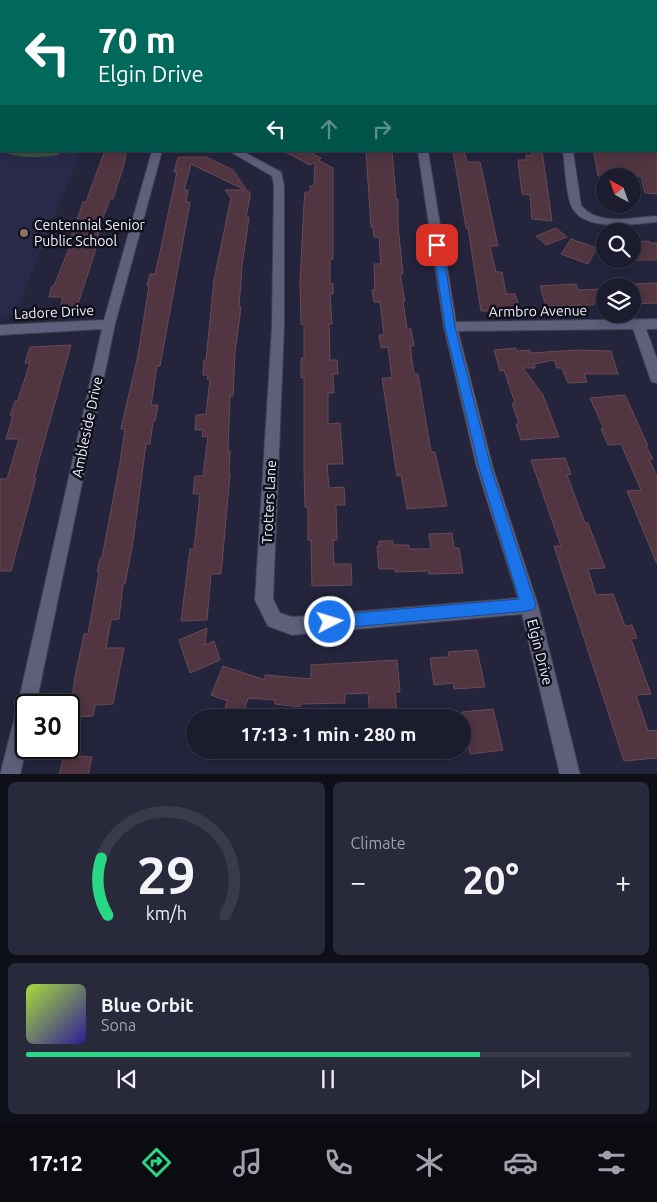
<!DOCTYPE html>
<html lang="en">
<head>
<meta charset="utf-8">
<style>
	:root { --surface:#1b1c2e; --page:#28293a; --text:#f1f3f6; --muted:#a0a1aa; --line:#393a4a; --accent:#28d885 }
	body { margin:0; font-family:Ubuntu,sans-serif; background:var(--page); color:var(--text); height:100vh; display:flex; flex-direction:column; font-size:19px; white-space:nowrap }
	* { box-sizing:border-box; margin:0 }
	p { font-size:16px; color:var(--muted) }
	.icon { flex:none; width:28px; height:28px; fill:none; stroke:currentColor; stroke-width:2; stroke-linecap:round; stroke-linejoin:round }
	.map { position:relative; height:774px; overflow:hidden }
	.panel { display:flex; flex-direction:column; gap:8px; padding:8px; background:#0f0f19; flex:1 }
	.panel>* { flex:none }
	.top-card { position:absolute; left:0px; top:0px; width:658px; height:152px; box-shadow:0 2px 12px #0003,0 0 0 1px var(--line); background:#00695c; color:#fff; overflow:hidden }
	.needle { width:32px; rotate:319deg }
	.tools { position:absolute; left:596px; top:168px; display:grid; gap:10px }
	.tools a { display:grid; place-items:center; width:45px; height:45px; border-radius:50%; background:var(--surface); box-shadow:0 2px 12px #0003,0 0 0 1px var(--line); font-size:25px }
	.speed { position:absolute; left:15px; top:694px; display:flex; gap:10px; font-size:25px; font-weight:700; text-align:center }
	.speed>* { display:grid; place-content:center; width:65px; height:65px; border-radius:50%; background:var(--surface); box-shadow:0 2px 12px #0003,0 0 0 1px var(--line); line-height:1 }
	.speed .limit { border:2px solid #111; border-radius:8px; background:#fff; color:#111 }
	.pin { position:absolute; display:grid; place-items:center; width:42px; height:42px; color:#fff; margin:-21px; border-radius:10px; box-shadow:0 2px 8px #0006 }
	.me { position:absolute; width:55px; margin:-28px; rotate:85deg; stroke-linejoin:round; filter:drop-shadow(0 0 4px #0008) }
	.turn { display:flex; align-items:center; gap:18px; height:105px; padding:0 15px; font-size:22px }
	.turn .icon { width:65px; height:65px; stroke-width:2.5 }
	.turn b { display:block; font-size:35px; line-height:42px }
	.lanes { display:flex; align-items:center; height:48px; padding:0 15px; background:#0003; justify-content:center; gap:25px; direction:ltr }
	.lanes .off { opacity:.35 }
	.big { font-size:38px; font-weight:600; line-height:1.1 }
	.panel .tile { flex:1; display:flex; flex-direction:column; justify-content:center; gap:8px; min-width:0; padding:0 18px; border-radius:8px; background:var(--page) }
	.panel .dial { align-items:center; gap:0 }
	.dial svg { height:130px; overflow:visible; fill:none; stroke:var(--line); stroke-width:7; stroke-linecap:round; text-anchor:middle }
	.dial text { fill:var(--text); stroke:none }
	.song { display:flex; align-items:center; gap:15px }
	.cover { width:60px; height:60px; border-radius:8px; background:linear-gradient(135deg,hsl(80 70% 55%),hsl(250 70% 35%)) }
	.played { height:5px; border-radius:2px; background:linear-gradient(90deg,var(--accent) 75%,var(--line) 75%) }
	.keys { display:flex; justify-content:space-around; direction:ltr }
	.heat { display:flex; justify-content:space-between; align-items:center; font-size:28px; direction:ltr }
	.panel .tiles { flex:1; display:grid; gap:8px; grid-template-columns:1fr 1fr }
	.tile:last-child { grid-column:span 2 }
	.trip { position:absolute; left:186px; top:709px; width:285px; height:50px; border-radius:25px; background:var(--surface); box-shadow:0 2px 12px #0003,0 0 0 1px var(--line); font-weight:600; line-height:50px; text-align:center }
	.tab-bar { display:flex; height:80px; justify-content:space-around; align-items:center; background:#0b0b12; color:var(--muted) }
	.tab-bar .icon { width:35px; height:35px }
	.tab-bar .selected { color:var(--accent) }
	.tab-bar b { font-size:22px; color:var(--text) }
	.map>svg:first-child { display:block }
	.built { fill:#292a49 }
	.green { fill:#355641 }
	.building { fill:#513541; stroke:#694a57 }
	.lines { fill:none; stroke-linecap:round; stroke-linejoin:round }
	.minor-casing { stroke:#3f3f53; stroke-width:2 }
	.minor { fill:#5d5f7b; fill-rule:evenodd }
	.route { fill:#1a73e8; stroke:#114b97 }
	.education-dot { fill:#8d6e63; stroke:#0f0f1a; stroke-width:2 }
	.labels { text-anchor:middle; stroke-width:5; stroke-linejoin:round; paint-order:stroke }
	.poi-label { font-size:14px; fill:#eff0fe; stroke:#0f0f1a; text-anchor:start }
	.street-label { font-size:14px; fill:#eff0fe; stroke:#0f0f1a }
</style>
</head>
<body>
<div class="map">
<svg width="657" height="775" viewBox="0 0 657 775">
	<rect width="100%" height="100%" fill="#24253d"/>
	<!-- built -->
	<path class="built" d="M0 110 1 151H81L15 314 0 318Z"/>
	<!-- green -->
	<path class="green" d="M0 0H393V1H1L0 28Z
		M422 0H657V65L656 1Z
		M3 151H60L59 155C41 157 20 160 3 151Z"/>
	<!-- building -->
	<path class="building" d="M110 151H126L125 161 113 199H110L97 233H99L94 249H96L77 307 60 308 63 297H49L52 286H54L70 246H68L83 202H86L104 153Z
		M283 151H308L321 158 318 160 333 168V259H330V284L333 283V294H330L332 324H329L330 360H337L338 374H333L334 393H328V424L340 423 343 464H327L329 488 344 487 345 505H336L337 540H333L334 564H351L352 585 312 586 311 540H308V507H305L304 470V377L301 378V358H304V324H301L300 282 304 203 305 192H310V186H314L315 162 310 165Z
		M366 151H392L396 199H398V227L403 274H400L405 301H403L407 329H411L414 346H410L414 374H418L431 452H435L447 506 407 509 401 475 397 476 382 378H392L388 347 381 348 379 335H384L380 302H374L372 290H375L374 264H381L379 237H374L373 227H371Z
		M453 151H464L467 162H480L498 246H490L496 272H502L506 294H515L520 308H493L494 311H481L468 228H466Z
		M531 151H542L552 221 532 219 530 195 522 194 518 160H526V155L532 156Z
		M596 151 657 152V194L645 193 641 176H598L594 153Z
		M178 157H206L233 170 248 192H250V197L246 217H249L242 266 239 307H241L235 353 233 396H230L228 451H230L229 476 230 475 221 574H211L207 620 181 621 190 549H194L200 494H193L195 476H203L208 436 202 437 203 430H195L196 415 206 414 210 379H207L208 375H203L204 360H206L214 280 231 198 225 190H245L191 164 184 190H188L186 202H190L189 208 160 366H157L151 405H158L155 421H153L150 444H146L133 542 125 584H123L119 619 111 620 106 648H124L113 704 95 705 93 716 69 717 75 677 84 634H88L99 572H97L100 558H102L120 462 125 429H121L138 355 149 286H147L150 274H155L159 257 177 172H174Z
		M556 228 567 237 546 245 536 236Z
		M571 239 597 248 588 264 561 254Z
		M649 241 650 243H657V260H632V242Z
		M657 283V303L632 304V284Z
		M576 284 578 290 605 289V302L593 303 594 305 546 306 540 286Z
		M71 345 34 478H36L11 571H0V479H7L19 439H6L13 416H10L15 401 18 400 30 363H25L30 347Z
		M516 348V351L530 350 531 353 577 350 611 351 618 374H584L587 382 568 383 562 368H557L554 360 534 364 535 368H523L543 395 559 437 521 440 516 424H519L512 404 515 403 504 370 500 371 494 350Z
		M625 395 648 446H646L653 459H649L657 476V564L627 491 641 490 621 444 608 445 601 429H604L590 398Z
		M565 458 571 474 567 475 585 523H588L605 568 588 569 596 595 613 594 625 626 632 625 637 638 631 639 651 694 636 695 648 731 657 730V758L624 761 554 546H561L531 460Z
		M452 533 454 548H459L463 573 429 574V571L395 572V569H379L377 546H379V541H393V545H409V549H431L429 534Z
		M207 628 205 645 214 641 220 660 190 673 179 640Z
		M477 650 485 687 454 689 453 683 434 685 430 658 449 657 448 652Z
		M397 660 400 692H395L397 712 370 714 368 693 345 694V703L300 704V707L275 704V700L248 698 243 714 225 707 228 701 211 695 223 666 265 680V675L311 679V665Z
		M493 709 503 750 470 754 469 748H462V712Z
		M64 755 92 757 88 775H59Z"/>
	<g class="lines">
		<!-- minor casing -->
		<g class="minor-casing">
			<path id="minor" d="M401 0H409V1H401Z
				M0 68H1V74H0Z
				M656 135H657V141H656Z
				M152 151H162L115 324 36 705H26V748L20 775H0L18 704 102 329 0 335V325L104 320Z
				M229 151H242L281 172 284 185V327L273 599 280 613 292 617 518 598 477 468 444 327 418 151H428L456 322 657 319V329H646L657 359V383L652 382 650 378 633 329 458 331 493 468 538 605 580 775H560L522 614 292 635 268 626 255 600 272 327 274 185 272 176Z
				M563 151H573L581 205C597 227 634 217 657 216V222C633 224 582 233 571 205 566 193 565 165 563 151Z"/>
		</g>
		<!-- minor -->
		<use href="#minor" class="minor"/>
	</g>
	<!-- route -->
	<path class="route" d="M437 242 442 245 455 327 491 468 536 605 534 609 528 611 330 629 325 627 323 622 325 617 330 615 519 599 479 468 445 327 433 245Z"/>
	<!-- markers -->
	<circle class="education-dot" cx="24" cy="233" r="5"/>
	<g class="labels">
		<!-- poi labels -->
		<g class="poi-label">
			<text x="34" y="230">Centennial Senior<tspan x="34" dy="16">Public School</tspan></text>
		</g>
		<!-- street labels -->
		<g class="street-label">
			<text transform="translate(538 311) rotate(-1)" y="5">Armbro Avenue</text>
			<text transform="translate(54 312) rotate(-3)" y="5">Ladore Drive</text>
			<text transform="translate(87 427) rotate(-78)" y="5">Ambleside Drive</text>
			<text transform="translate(269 502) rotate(-87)" y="5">Trotters Lane</text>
			<text transform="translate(540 652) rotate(76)" y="5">Elgin Drive</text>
		</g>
	</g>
</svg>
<div class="tools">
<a><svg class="needle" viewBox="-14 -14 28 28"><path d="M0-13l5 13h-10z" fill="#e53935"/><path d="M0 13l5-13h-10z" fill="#a0a1aa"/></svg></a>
<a><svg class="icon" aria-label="search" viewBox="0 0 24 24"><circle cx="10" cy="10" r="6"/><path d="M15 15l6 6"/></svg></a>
<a><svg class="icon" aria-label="layers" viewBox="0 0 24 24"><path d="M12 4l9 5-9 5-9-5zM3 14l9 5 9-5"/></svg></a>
</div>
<div class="speed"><div class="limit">30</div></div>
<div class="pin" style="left:437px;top:245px;background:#d93025"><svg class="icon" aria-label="arrive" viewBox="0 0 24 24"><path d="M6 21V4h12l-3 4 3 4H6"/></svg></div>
<svg class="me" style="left:330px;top:622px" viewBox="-20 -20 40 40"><circle r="17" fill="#1a73e8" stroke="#fff" stroke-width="3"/><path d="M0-11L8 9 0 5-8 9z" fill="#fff"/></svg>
<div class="trip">17:13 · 1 min · 280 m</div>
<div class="top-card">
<div class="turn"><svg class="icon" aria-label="left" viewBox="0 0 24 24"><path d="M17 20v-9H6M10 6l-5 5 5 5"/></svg><div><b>70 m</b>Elgin Drive</div></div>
<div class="lanes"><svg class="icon" aria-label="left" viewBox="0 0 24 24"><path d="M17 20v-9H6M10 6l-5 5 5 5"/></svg><svg class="icon off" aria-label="ahead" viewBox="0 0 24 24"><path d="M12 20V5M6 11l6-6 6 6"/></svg><svg class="icon off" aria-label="right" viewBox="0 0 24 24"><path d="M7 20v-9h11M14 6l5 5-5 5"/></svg></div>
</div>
</div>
<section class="panel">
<div class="tiles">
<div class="tile dial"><svg viewBox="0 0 100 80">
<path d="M14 69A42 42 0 1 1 86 69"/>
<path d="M14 69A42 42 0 0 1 10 34" stroke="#28d885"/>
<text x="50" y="56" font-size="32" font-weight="700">29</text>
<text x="50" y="72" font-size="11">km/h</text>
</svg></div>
<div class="tile"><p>Climate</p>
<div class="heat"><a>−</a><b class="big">20°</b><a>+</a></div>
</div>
<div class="tile">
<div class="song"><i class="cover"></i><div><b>Blue Orbit</b><p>Sona</p></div></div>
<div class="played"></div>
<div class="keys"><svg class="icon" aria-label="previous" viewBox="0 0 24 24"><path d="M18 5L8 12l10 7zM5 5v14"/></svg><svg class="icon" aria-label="pause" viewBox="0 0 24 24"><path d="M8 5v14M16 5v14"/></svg><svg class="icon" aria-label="next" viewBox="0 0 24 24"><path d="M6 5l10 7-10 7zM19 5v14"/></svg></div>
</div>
</div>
</section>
<nav class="tab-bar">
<b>17:12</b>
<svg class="icon selected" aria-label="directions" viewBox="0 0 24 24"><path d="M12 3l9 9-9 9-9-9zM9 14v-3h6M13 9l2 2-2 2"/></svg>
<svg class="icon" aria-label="music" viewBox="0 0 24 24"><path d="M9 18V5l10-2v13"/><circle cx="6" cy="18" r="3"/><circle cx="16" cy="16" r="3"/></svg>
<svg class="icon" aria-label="phone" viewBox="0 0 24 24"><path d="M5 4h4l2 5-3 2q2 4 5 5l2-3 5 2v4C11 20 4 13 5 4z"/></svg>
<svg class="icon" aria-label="climate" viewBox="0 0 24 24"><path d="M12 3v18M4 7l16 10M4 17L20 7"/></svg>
<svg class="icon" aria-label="car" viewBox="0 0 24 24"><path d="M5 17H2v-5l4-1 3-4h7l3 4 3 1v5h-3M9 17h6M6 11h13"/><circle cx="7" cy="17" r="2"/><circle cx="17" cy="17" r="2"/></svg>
<svg class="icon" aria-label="filters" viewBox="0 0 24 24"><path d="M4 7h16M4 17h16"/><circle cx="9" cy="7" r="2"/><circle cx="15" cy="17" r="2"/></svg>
</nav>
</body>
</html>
